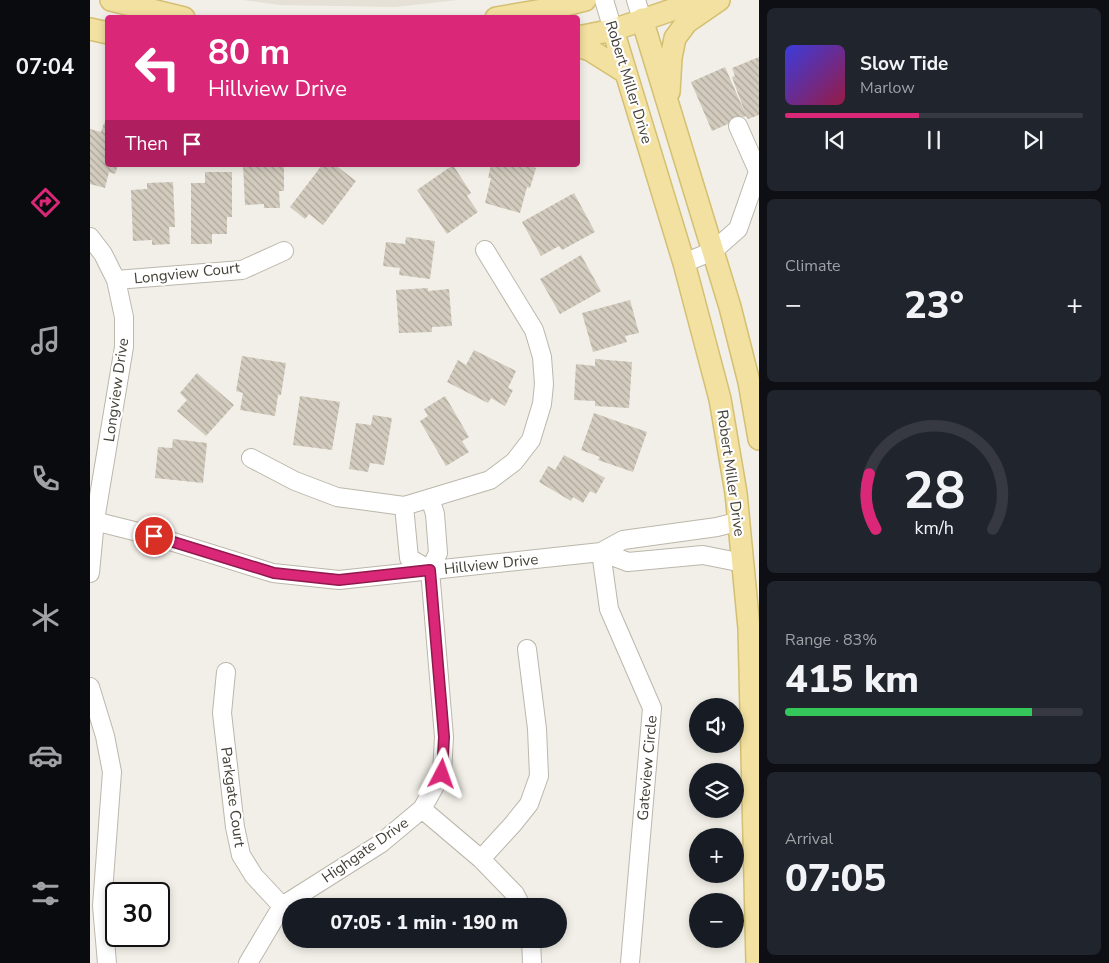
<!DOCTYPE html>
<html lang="en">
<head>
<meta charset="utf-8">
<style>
	:root { --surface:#171b24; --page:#20242c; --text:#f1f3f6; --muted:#9ea1a6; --line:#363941; --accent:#db2777 }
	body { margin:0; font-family:"Nunito Sans",sans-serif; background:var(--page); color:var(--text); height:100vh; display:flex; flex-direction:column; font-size:19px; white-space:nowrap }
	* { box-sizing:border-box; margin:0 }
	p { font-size:16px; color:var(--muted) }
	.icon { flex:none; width:28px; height:28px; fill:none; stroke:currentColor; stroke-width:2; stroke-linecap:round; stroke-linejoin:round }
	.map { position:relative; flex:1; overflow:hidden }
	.sheet { display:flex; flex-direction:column; gap:8px; padding:8px; background:#0d0f14; width:350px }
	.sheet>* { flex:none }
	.hud { position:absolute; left:15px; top:15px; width:475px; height:152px; border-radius:5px; box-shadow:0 2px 8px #0003; background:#db2777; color:#fff; overflow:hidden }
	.fabs { position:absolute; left:599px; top:698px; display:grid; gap:10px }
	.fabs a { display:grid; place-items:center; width:55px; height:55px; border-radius:50%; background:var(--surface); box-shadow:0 2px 8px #0003; font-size:25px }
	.speed { position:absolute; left:15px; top:882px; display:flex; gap:10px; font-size:25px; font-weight:700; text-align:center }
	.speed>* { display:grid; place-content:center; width:65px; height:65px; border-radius:50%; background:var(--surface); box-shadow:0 2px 8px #0003; line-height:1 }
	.speed .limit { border:2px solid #111; border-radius:8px; background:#fff; color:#111 }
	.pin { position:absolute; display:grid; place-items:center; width:42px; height:42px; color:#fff; margin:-21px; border:2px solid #fff; border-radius:50%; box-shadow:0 1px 5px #0007 }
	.me { position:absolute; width:55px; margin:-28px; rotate:4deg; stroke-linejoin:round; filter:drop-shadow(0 0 4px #0008) }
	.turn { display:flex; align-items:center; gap:18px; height:105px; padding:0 20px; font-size:22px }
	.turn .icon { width:65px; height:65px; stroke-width:2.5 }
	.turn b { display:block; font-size:35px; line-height:42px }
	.then { display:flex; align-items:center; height:48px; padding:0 20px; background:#0003; gap:10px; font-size:19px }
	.big { font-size:38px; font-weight:800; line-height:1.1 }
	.sheet .tile { flex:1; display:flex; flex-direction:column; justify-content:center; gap:8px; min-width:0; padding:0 18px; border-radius:8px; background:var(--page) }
	.sheet .dial { align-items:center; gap:0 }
	.dial svg { height:130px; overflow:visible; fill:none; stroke:var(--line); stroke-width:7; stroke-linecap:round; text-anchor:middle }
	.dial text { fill:var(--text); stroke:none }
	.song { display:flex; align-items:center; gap:15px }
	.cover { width:60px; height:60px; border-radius:8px; background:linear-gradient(135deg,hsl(240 70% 55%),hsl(340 70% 35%)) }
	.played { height:5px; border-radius:2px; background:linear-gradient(90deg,var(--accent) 45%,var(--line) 45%) }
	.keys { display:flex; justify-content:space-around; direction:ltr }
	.heat { display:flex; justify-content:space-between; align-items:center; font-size:28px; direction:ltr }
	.charge { height:8px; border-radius:4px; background:linear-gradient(90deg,#34c759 83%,var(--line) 0) }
	.trip { position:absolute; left:192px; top:898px; width:285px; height:50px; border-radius:25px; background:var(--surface); box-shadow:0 2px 8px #0003; font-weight:800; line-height:50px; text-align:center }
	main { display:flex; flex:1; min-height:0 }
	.dock { display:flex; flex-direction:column; width:90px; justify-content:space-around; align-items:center; background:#090b0e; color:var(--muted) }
	.dock .icon { width:35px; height:35px }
	.dock .active { color:var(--accent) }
	.dock b { font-size:22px; color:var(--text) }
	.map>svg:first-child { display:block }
	.residential { fill:#e5e1d6 }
	.building { fill:url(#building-back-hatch) }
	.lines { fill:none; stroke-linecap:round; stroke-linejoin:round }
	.minor-casing { stroke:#bcb7ab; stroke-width:20 }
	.major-casing { stroke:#d4bf72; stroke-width:24 }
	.minor { stroke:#fff; stroke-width:18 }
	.major { stroke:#f2e1a0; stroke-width:21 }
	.route-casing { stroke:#8e194d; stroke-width:12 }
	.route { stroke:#db2777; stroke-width:9 }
	.labels { text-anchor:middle; stroke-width:4.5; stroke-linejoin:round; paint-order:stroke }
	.street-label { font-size:15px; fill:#444037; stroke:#fff }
</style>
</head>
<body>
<main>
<nav class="dock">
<b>07:04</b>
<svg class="icon active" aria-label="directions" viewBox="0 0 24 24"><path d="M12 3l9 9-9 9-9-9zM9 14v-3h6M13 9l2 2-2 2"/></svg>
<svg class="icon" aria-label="music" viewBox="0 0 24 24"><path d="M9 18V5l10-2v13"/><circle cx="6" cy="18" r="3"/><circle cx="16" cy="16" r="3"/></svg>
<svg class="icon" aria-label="phone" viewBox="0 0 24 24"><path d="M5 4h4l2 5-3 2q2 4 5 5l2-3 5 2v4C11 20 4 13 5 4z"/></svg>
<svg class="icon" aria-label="climate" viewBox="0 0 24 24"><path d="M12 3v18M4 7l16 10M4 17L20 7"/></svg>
<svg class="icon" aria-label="car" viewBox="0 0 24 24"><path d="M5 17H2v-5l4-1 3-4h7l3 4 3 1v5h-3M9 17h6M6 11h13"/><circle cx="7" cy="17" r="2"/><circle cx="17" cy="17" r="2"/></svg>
<svg class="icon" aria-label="filters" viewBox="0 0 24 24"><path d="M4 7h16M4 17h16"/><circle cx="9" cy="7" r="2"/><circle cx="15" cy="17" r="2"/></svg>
</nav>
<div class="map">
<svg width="669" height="963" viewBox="0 0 669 963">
	<defs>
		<pattern id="building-back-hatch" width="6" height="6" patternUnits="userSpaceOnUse" patternTransform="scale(1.25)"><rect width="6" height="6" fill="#d2cbbe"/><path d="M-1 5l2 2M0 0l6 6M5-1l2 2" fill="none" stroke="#aca69b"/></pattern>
	</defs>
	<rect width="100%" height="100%" fill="#f1efe7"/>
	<!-- residential -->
	<path class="residential" d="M153 0H368L306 7 190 5Z"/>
	<!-- building -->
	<path class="building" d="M669 57V115L658 119 656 116 622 131 601 82 635 67 655 113 642 77 645 76 642 68Z
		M14 123 18 124V165H28L25 174 19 172 15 188 0 184V129L11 132Z
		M153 165H194V191H189L190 208H174V204L155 205Z
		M232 165H245L266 181 233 225 219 214 215 219 200 207Z
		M363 165 381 193 377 196 388 212 357 234 327 190Z
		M401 165H437L446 168 440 188 437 187 430 213 395 203 401 178H398Z
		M115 172H142V217H137V234H122V244H101V183H115Z
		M83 182 85 227H79L80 244 62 245V240L43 241 41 190 57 189V183Z
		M484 193 505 232 472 250 469 246 451 256 432 222Z
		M316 237 345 241 340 279 309 275 310 268 293 266 296 242 315 244Z
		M491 255 511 291 470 314 450 279Z
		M338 288V291L359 289 362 326 342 327V332L309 333 306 290Z
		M540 300 549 333 535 336 537 342 503 352 492 313Z
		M384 350 426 371 418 388 423 390 415 406 401 398 398 403 357 382 368 360 376 365Z
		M152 356 196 363 191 395H188L185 416 150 410 153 393 146 391Z
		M505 359 542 362 539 408 505 406V401L484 400 486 364 505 366Z
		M107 373 144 405 116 436 87 411 97 400 90 393Z
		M210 396 250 402 242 450 203 445Z
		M355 396 379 437 372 441 379 452 356 466 330 421 338 416 334 409Z
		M504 413 557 432 543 472 508 460 510 457 491 450Z
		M283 415 302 418 294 465 280 463 278 472 259 469 266 423 281 425Z
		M83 439 117 443 113 483 65 478 68 447 82 448Z
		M474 455 515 478 506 494 500 491 493 503 483 497 481 501 449 482 458 466 465 470Z"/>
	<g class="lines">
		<!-- minor casing -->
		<g class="minor-casing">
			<path id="minor" d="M514 0 523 30
				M546 0 552 19
				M648 126 668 171
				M0 237 13 254 26 280 34 317V347L5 520 0 573
				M594 263 623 251 648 229 669 169
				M26 280 152 270 194 251
				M161 458 205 481 247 497 314 506 400 480 424 462 441 440 452 404 454 384 452 357 444 330 395 250
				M314 506 319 558 340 570
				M0 520 64 536 183 573 249 580 511 552 533 540 627 527 650 521
				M511 552 519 609 562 708 540 963
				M511 552 538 562 613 555 653 563
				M340 570 348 553 345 514 340 498
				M136 672 132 713 145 827 151 855 164 876 192 906
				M0 687 15 736 22 772 12 906 17 963
				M332 809 391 859 425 894 431 906
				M391 859 423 824 439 804 449 776 447 729 437 649
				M441 939 442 963
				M158 963 192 906 290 844 332 809 352 773 354 737 340 570"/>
		</g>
		<!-- major casing -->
		<g class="major-casing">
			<path id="major" d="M21 0 94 18
				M406 18 459 9 495 0
				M552 19 640 307 659 382 669 439
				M0 29 18 33
				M523 30 594 263 630 399 646 493 659 628 667 963
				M488 37 523 30 611 0
				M488 46 500 50 535 72
				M579 92 581 58 585 38 597 22 629 0"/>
		</g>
		<!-- minor -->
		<use href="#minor" class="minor"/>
		<!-- major -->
		<use href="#major" class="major"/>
	</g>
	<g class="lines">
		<!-- route casing -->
		<g class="route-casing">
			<path id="route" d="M64 536 184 573 249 580 340 570 354 737 352 774"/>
		</g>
		<!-- route -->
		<use href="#route" class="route"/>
	</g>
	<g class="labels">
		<!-- street labels -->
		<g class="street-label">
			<text transform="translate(539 82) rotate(73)" y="5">Robert Miller Drive</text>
			<text transform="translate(97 273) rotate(-6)" y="5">Longview Court</text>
			<text transform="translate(26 390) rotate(-82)" y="5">Longview Drive</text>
			<text transform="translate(641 473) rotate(82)" y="5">Robert Miller Drive</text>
			<text transform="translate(401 564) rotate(-6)" y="5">Hillview Drive</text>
			<text transform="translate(557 768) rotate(-85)" y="5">Gateview Circle</text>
			<text transform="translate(143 797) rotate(82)" y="5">Parkgate Court</text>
			<text transform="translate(275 850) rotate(-35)" y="5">Highgate Drive</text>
		</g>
	</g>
</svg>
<div class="fabs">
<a><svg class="icon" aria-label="sound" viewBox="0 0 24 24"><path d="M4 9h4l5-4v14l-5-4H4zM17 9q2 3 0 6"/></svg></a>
<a><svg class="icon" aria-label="layers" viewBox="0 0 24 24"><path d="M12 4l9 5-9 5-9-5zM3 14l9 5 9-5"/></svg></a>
<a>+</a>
<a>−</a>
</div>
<div class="speed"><div class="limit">30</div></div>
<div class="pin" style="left:64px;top:536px;background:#d93025"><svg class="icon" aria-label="arrive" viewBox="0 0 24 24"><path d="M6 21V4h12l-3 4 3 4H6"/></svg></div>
<svg class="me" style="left:352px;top:774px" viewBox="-20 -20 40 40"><path d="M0-17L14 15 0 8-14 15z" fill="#db2777" stroke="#fff" stroke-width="4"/></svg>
<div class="trip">07:05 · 1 min · 190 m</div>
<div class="hud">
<div class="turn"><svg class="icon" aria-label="left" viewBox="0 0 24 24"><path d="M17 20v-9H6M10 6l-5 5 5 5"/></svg><div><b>80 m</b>Hillview Drive</div></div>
<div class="then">Then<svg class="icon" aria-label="arrive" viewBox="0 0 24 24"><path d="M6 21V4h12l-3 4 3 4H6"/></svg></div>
</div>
</div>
<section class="sheet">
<div class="tile">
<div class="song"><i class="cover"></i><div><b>Slow Tide</b><p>Marlow</p></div></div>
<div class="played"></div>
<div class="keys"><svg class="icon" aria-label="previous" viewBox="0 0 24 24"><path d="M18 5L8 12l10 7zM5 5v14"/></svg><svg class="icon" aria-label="pause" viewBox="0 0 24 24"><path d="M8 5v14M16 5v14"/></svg><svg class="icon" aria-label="next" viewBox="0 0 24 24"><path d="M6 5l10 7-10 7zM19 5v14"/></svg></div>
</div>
<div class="tile"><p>Climate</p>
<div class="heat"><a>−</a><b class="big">23°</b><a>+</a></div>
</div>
<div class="tile dial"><svg viewBox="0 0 100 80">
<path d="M14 69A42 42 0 1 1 86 69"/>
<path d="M14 69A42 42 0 0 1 10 35" stroke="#db2777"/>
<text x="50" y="56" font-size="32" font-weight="700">28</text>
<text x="50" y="72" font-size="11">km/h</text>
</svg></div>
<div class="tile"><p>Range · 83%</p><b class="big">415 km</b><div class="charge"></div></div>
<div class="tile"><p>Arrival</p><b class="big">07:05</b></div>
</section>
</main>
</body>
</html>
